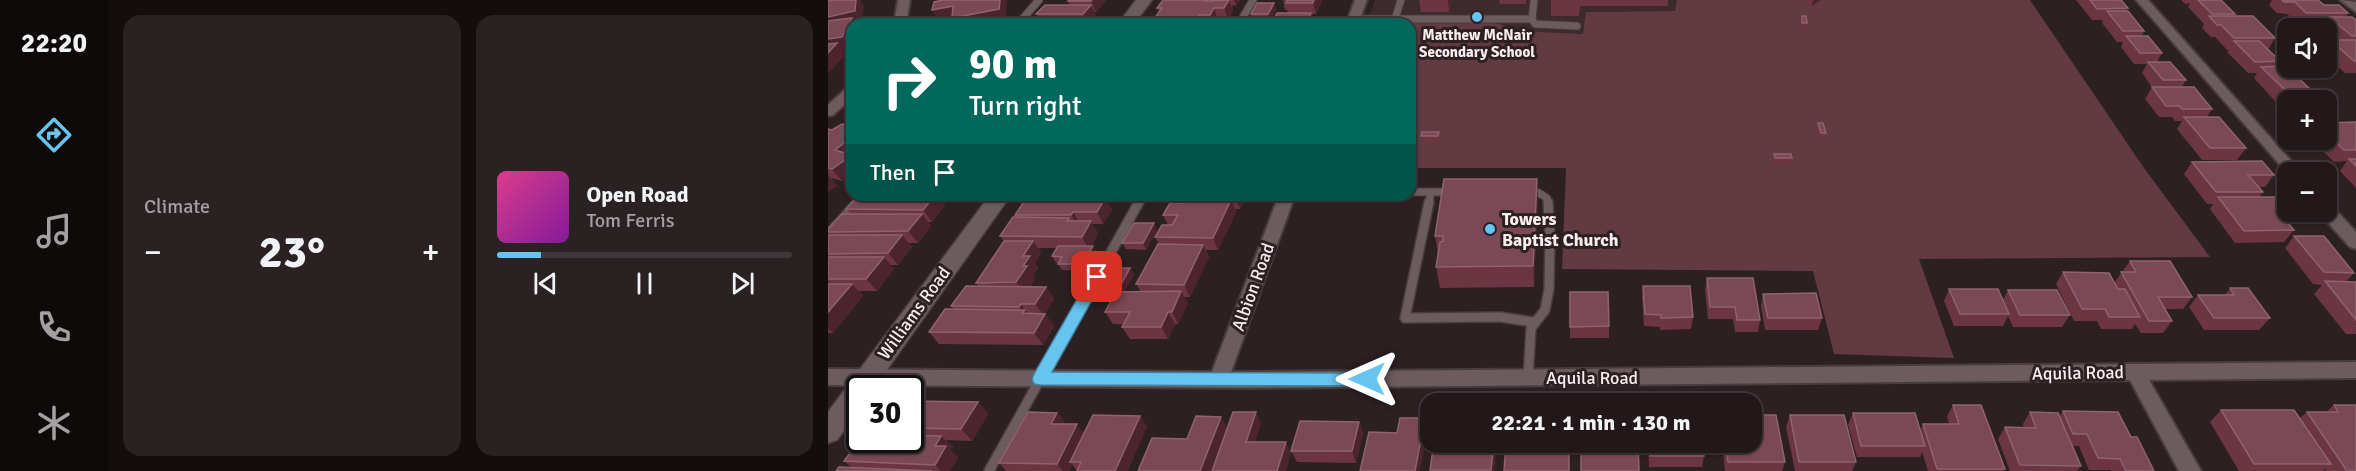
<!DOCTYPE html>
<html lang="en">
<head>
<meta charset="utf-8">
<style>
	:root { --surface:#22181a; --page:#2a2123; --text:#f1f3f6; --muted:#a2a0a2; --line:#3f3739; --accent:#66c4ef }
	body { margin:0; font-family:Signika,sans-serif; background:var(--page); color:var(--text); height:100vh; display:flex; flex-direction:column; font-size:22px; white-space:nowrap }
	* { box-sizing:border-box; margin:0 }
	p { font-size:20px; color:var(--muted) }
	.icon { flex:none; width:33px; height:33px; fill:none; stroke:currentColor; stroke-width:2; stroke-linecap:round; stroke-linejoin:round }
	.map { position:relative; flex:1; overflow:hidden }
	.details { display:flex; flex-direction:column; gap:15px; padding:15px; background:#130d0e; width:720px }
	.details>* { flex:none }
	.hud { position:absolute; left:18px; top:18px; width:570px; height:183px; border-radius:18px; box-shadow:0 2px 4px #0004,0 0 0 2px var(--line); background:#00695c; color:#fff; overflow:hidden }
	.tools { position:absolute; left:1449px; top:18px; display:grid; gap:12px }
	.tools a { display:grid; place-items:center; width:60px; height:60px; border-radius:12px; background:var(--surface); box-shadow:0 2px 4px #0004,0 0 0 2px var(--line); font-size:30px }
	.speed { position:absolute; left:18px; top:375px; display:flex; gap:12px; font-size:30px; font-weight:700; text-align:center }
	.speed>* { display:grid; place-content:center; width:78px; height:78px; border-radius:50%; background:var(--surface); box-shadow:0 2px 4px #0004,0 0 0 2px var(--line); line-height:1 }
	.speed .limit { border:3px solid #111; border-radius:9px; background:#fff; color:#111 }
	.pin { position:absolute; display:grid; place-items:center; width:51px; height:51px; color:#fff; margin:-26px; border-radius:12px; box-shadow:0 3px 9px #0006 }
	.me { position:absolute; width:66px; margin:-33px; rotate:270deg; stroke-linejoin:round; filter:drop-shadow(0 0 4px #0008) }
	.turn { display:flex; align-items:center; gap:21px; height:126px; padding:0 24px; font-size:27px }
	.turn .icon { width:78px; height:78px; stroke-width:2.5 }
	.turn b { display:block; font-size:42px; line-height:51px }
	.then { display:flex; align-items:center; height:57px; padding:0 24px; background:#0003; gap:12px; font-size:22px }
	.big { font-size:45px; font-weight:700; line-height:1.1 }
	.details .tile { flex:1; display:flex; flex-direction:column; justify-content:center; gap:9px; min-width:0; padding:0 21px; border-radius:18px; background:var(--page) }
	.song { display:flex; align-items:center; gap:18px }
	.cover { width:72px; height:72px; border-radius:9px; background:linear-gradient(135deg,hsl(330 70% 55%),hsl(290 70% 35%)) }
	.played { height:6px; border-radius:3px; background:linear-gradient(90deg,var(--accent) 15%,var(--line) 15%) }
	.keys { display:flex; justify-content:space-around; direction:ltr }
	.heat { display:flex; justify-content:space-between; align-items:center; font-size:33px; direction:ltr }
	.details .tiles { flex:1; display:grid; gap:15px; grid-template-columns:repeat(2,1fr) }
	.trip { position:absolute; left:592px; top:393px; width:342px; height:60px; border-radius:18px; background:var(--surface); box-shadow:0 2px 4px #0004,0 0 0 2px var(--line); font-weight:700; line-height:60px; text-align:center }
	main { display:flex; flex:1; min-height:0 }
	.tabs { display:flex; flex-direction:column; width:108px; justify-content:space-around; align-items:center; background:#0e0a0a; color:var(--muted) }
	.tabs .icon { width:42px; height:42px }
	.tabs .on { color:var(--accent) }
	.tabs b { font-size:27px; color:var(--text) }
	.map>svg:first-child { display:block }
	.built { fill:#3d2a2d }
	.green { fill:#613a42 }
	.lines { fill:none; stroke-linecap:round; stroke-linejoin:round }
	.service-far1-casing { stroke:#473c3e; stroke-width:9 }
	.service-casing { stroke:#473c3e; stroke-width:12 }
	.minor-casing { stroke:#473c3e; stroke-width:4 }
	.tertiary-casing { stroke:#473c3e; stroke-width:3 }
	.service-far1 { stroke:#6c5c5f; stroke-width:7 }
	.service { stroke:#6c5c5f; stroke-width:9 }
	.minor { fill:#6c5c5f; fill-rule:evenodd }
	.tertiary { fill:#6c5c5f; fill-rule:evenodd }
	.wall { fill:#6b3542 }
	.shaded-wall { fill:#4c242e }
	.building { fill:#7a4955; stroke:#8e636d; stroke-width:1.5 }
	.route { fill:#66c4ef; stroke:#427f9b; stroke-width:1.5 }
	.poi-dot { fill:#66c4ef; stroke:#2d2023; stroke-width:2 }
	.labels { text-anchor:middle; stroke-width:6; stroke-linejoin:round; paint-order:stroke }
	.far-poi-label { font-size:15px; font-weight:bold; fill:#f8eef0; stroke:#2d2023 }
	.poi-label { font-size:18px; font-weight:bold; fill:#f8eef0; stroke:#2d2023; text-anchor:start }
	.street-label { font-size:18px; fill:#f8eef0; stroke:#2d2023 }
</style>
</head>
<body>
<main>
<nav class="tabs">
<b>22:20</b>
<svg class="icon on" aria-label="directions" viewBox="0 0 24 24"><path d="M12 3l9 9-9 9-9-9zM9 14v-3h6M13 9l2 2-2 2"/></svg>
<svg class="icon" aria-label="music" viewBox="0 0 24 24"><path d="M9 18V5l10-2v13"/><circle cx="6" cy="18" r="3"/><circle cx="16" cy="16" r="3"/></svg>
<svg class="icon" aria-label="phone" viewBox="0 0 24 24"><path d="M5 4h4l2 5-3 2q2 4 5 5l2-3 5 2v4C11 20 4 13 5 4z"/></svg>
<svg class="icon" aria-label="climate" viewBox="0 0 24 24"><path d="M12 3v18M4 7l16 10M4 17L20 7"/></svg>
</nav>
<section class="details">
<div class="tiles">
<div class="tile"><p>Climate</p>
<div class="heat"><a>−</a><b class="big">23°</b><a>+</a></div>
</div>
<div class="tile">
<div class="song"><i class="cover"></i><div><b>Open Road</b><p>Tom Ferris</p></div></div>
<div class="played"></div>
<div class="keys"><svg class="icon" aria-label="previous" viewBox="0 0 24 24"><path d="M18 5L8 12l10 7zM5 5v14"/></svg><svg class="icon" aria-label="pause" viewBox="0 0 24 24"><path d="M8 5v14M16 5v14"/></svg><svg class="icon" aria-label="next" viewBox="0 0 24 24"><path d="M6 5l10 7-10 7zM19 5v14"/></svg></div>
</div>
</div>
</section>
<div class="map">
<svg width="1528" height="471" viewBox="0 0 1528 471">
	<rect width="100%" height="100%" fill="#2d2023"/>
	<!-- built -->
	<path class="built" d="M547 0H849L847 11 758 12 756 34 713 32 683 28 662 21 539 22Z"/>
	<!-- green -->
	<path class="green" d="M849 0H1202L1316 168 1382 257 1091 259 1126 358 1006 354 985 271 734 269 738 168H582V24H538L539 22 662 21 683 28 713 32 755 34 758 12 847 11Z"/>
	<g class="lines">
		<!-- service-far1 casing -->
		<g class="service-far1-casing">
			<path id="service-far1" d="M526 19H704L707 24 749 26
				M567 19 573 0
				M704 19 706 1
				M190 24 211 0
				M411 24 425 0
				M699 191 711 193 719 198 720 203
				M582 192H624
				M29 203 36 195
				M310 203 315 195
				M601 203 603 192"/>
		</g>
		<!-- service casing -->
		<g class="service-casing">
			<path id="service" d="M601 202 577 318 672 317 705 322
				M0 235 30 202
				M700 378 703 328 717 310 721 289 722 236 720 202
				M161 471 311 202"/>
		</g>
		<!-- minor casing -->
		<g class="minor-casing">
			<path id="minor" d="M70 0H82L78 24H66Z
				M527 0H539L530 24H518Z
				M1308 0H1320L1473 172 1460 174Z
				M1512 0 1528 2V12Z
				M24 87V98L5 115 0 116V105L19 88Z
				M451 195H467L403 372 1528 362V378L1321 380 1373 471H1351L1302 380 424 388 0 385V369L384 372Z
				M1498 205 1504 206 1528 232V249L1522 247 1492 214 1491 212H1498Z"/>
		</g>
		<!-- tertiary casing -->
		<g class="tertiary-casing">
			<path id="tertiary" d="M308 0H324L306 24H290Z
				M162 195H183L46 388H32V409L9 440 0 443V412Z"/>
		</g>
		<!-- service-far1 -->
		<use href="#service-far1" class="service-far1"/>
		<!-- service -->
		<use href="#service" class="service"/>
		<!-- minor -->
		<use href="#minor" class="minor"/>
		<!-- tertiary -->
		<use href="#tertiary" class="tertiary"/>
	</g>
	<!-- wall -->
	<path class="wall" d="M241 0H278L268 12H266L268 16 262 24H197L210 17 208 14 242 5 240 1Z
		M335 0H412L408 6 404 5 405 11 400 20H390L388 24H322L327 22 326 19 331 12 329 8Z
		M455 0H494L488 14H484L486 24H424L434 22 435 20H424L423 14 448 9 444 17 460 13 459 10H457Z
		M591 0H624L621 12H593Z
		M671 0H698V4H672Z
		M723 0H840V6H752L751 16H723Z
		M970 0H993L984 6Z
		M1248 0H1293L1300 8 1298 11 1316 31 1314 36 1334 53 1329 62 1358 80 1354 87 1384 109 1379 117 1418 148 1409 160H1374L1349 129 1354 121H1347L1344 117H1331L1317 99 1324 87 1314 73 1319 64H1306L1293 47 1295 42H1289L1274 23 1275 20H1264Z
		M1353 0H1393L1407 14 1405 16 1447 38 1440 50 1452 61 1449 66 1482 89 1479 92 1491 100H1460V116L1448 104 1451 101H1447L1426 78 1429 73H1420L1399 52 1401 50H1399L1387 37H1383L1374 28 1376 24 1360 7 1362 3 1357 4Z
		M1444 0H1490L1496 5 1520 13 1518 17 1528 20V73H1517L1498 56V46L1502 40H1507L1498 33V28H1493L1496 24H1470L1459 14 1449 13 1441 5Z
		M974 16 979 23 978 29H973L972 22Z
		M1498 108 1508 117 1503 123 1528 122V188L1512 171 1519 161 1506 162 1484 140H1498Z
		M24 114V126L18 119Z
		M990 123 998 133 996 139H991L988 129Z
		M24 126V173L14 181 3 178 9 186 0 192V129L4 130Z
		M611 132 612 138 611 142H595L593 136Z
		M946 154 964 158 963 164H946L945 160Z
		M1364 162 1446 175 1437 187H1430L1435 192 1431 197 1476 212 1466 223H1460L1466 230 1456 242 1407 243 1382 209 1385 204H1379L1356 174Z
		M31 195H126L120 202H115L117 205 104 222H100L103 226 90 243H80L84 247 70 265H62L66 269 49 291H30L35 296 5 333H0V229L23 214 18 209Z
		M207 195H283L280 200H279L284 210 275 224H264L270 233 263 246 269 252 258 271 234 270 230 264 231 263H228L224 256 229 248H210L213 253 207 263 210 268 205 275 207 278 202 287H218L226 299 217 314 226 326 215 345 111 344 101 332 126 310 123 306 151 286 148 283 176 241 172 236 188 217 187 215 208 197Z
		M418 195 412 209H407L408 212 390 250H378L381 257 362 297H356L360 303 350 324H347L340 339H302L294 327 296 324H285L277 312 285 296H272L268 290 306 274 296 292H313L308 284 331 244 327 237 340 225 335 215 342 203 338 196Z
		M710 200 706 287 612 288 608 267 610 253 607 236Z
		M329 230 318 250 298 249 294 243Z
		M1466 236 1526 273 1518 282H1528V334H1518L1486 294 1494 285 1485 284 1457 248Z
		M1302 261 1364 297 1355 309H1337L1344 321 1335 333H1313L1307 324 1304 329H1273L1269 321H1246L1228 284 1235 272 1286 283Z
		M879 278 932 320 930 332H907L905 319H880L877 290Z
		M815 286 865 317 863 329 832 330V327L816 326 814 298Z
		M1402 288 1442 318 1431 330H1376L1361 307 1370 295H1397Z
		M1121 289 1175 300 1180 290 1242 315 1234 327H1185L1180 316 1175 326H1126L1116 301Z
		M935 294 994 318 990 330H937L933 306Z
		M781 326V338H742V327Z
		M82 401 150 402 160 414 144 441 118 440 125 447 122 450 130 458 122 471H8L24 468 16 461 82 440Z
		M1125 405 1177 469 1175 471H1100L1094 452 1092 457H1029L1020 425 1025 413 1092 430 1095 424H1121L1119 416Z
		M1506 405H1528V471H1498L1497 469 1495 471H1411L1382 422 1393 410 1472 418 1479 412H1498Z
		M1235 411 1303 437 1326 471H1283L1282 470H1261L1251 446H1244L1253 466 1249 471H1182L1170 439 1177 427 1196 428 1195 424 1202 412 1231 417Z
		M229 413 238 424 256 433 312 416 319 427 249 471 244 464 241 471H178L171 463Z
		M962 415 1028 462 1024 471H967L958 427Z
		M531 422 535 433 528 463 469 462 463 451Z
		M820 442H874L876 456 874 467H821Z
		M894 442H924L957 462 954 471H897Z
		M668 448 666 471H602V470Z"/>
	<!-- shaded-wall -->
	<path class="shaded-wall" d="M0 0H33H32L36 6 34 22 24 24V45L22 49 14 50 17 55 0 74Z
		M109 0H178L179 2 177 20 157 24H127L124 19 111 21 104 10 114 8Z
		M264 0H278L268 12 263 1Z
		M401 0 405 11 400 20 396 8Z
		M406 0H412L408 6Z
		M486 0H494L488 14 485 3Z
		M620 0H624L621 12Z
		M985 0H993L984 6Z
		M446 3 448 9 442 20 440 14Z
		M263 5 268 16 262 24H260L255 14Z
		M386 8 390 20 388 24H385L382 15Z
		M483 13 486 24H478Z
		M371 15 375 24H370L368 20Z
		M254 17 257 24H248Z
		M24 137V173L14 181 4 169 7 150Z
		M0 175 9 186 0 192Z
		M709 179 710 200 706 287 705 266Z
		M107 195H110L117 205 104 222 95 210Z
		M115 195H126L120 202Z
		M261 195H269L272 200 267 207Z
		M277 195H283L280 200Z
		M408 195H418L412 209 407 197Z
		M278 197 284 210 275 224 269 212Z
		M403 200 408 212 390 250 385 238Z
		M245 212 252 224 250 227 243 215Z
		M94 214 103 226 90 243 80 231Z
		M263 221 270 233 261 249 254 237Z
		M326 223 329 230 318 250 315 243Z
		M74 235 84 247 70 265 60 253Z
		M205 241 213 253 207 263 210 268 205 275 207 278 197 294 188 282 195 266V256Z
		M375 245 381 257 362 297 356 285Z
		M265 246 269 252 258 271 254 264Z
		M56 257 66 269 49 291 38 279Z
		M302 268 306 274 294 296 290 290Z
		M24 284 35 296 5 333 0 328V312Z
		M218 287 226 299 216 316 207 304Z
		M353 291 360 303 350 324 344 312Z
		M193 304 202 316 205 322 195 313 191 307Z
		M340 312 347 324 340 339 333 327Z
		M217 314 226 326 215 345 206 333Z
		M150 402 160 414 144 441 133 429Z
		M428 412 433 423 424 453 418 442Z
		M229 413 238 424H223Z
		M312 416 319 427 300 471H287Z
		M393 417 400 429 383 471H372Z
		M597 418 600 430 592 471H587Z
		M531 422 535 433 528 463 524 451Z
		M249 424 258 436 242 462 244 464 241 471H235L229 464Z
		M113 436 125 447 122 450 130 458 122 471H113L107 465V446Z
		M458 442 463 454 458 471H449Z
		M666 442H667L668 448 666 471H663Z"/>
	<!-- building -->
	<path class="building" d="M4 0H28L27 11 0 17V1Z
		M115 0H172L171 9 124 18 125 6 104 10 106 2Z
		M241 0H264L263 1H240Z
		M335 0H378L377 1 401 0 396 8H386L382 15H371L368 20 326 19 334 8H329Z
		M459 0H486L485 3H458Z
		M1262 0H1293L1300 8 1269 9Z
		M1370 0H1393L1407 14H1384Z
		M1454 0H1490L1496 5H1511L1520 13H1478L1467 2H1456Z
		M429 3H446L440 14H423Z
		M217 5H263L255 14H208Z
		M1279 11H1300L1316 31H1295Z
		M449 13H483L478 24H424L425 22H434L437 17H447Z
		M974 16H978L979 23H974Z
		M1381 16H1425L1447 38H1406L1393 25H1389Z
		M204 17H254L248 24H197Z
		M1501 17H1524L1528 20V36H1524Z
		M24 18 14 37 0 39V21Z
		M149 20 146 24H112Z
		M324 22H367L366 24H322Z
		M1298 36H1320L1334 53H1312Z
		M1502 40H1528V61H1526Z
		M1406 41H1431L1452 61 1427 62Z
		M9 43 0 53V44Z
		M1320 62H1342L1358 80H1335Z
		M1458 66 1482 89H1456L1433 67Z
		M1324 87H1366L1384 109H1354L1351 106H1338Z
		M1456 92H1482L1491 100H1464Z
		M1498 108 1508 117H1498Z
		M24 114V119H18Z
		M1356 117H1391L1418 148H1382Z
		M1528 122V150H1516L1498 133V123Z
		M990 123H995L998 133H993Z
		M14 124 24 126V137L7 150 24 155 4 169 0 168V129L4 130Z
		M594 132H611L610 136H593Z
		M946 154H963L964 158H947Z
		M1521 159H1528V166Z
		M1434 161 1446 175H1420L1435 192H1388L1364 162Z
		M616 179H709L705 266 608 267 612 242 615 241V236H607Z
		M31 195H107L95 210 18 209Z
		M339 195H408L407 197 338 196Z
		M199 197H278L269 212H245L243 215H187Z
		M1390 197H1460V211H1450L1466 230 1416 231Z
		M403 200 385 238 327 237 334 225H344L350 215H335L342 203H357L358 201Z
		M14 214H94L80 231 0 232V229Z
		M185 217 241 218 239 221H263L254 237 172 236Z
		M306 223H326L315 243H294Z
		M0 235H74L60 253 0 254Z
		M1466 236H1496L1526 273 1496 272Z
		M176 241H205L195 256H202L195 266H199L188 282 148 283Z
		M330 244 375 245 356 285 308 284Z
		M230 246H265L254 264H230L234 257 224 256Z
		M0 257H56L38 279H0Z
		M1302 261H1342L1364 297H1330L1344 321H1321L1293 272H1308Z
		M281 268H302L290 290H268Z
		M1235 272 1281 273 1290 289H1297L1312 317H1281L1277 309H1254Z
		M879 278H925L932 320H909L907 307H882Z
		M1497 281 1528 282V320Z
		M0 284H24L0 312Z
		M138 286 218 287 207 304H193L191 307 123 306Z
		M815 286H862L865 317 833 318V315L817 314Z
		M1402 288H1420L1442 318H1386L1370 295H1406Z
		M1121 289H1170L1181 314H1132Z
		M1180 290H1229L1242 315H1192Z
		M353 291 344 312H340L333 327H294L302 312H277L288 292Z
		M742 292H780L781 326 742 327Z
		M988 293 994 318H940L935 294Z
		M117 309 197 310 194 313 217 314 206 333 101 332Z
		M82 401 150 402 133 429 82 428Z
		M1125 405H1153L1177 469H1109L1095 424H1131Z
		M1506 405H1528V471H1519L1479 412H1510Z
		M1393 410H1466L1503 464H1426Z
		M1235 411 1290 412 1303 437H1309L1326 471H1298L1292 459 1270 458 1259 434H1245Z
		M200 412 229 413 223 424H249L229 464 171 463Z
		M405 412H428L418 442H458L449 471H384Z
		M1202 412 1230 413 1253 466 1192 465 1177 427 1208 428Z
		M1025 413H1087L1097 446H1033Z
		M265 415 312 416 287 471H249L253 462H242Z
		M924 415H948L957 462H900L897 442H924Z
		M962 415H1016L1028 462H971Z
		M368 416 393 417 372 471H310L324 438 359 439Z
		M572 418H597L587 471H532L541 432 569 433Z
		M472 421 531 422 524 451H463Z
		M82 435 113 436 107 446H118L107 465 16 461 32 440H82Z
		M606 442H666L663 470H602Z
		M678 442H741V471H676Z
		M753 442H810L811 471H753Z
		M822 442H874L876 456H822Z
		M11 467 104 471H8Z"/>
	<!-- route -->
	<path class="route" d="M269 271 277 277 224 372 539 373 545 375 547 379 545 384 539 386 212 385 206 384 204 379 206 374 264 273Z"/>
	<!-- markers -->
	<g class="poi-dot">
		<circle cx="649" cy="17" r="6"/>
		<circle cx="662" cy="229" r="6"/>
	</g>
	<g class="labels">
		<!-- far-poi labels -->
		<g class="far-poi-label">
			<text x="649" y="40">Matthew McNair<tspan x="649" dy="17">Secondary School</tspan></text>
		</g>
		<!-- poi labels -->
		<g class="poi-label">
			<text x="674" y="225">Towers<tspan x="674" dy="21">Baptist Church</tspan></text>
		</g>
		<!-- street labels -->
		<g class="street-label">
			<text transform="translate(425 287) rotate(-70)" y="6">Albion Road</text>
			<text transform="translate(86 313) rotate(-54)" y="6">Williams Road</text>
			<text transform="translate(1250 373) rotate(-1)" y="6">Aquila Road</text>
			<text x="764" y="384">Aquila Road</text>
		</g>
	</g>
</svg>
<div class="tools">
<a><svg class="icon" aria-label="sound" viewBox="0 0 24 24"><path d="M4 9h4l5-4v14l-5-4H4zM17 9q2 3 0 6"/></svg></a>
<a>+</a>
<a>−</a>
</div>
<div class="speed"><div class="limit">30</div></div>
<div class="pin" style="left:269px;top:277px;background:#d93025"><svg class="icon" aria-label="arrive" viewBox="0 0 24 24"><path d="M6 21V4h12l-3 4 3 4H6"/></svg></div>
<svg class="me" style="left:539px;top:379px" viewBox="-20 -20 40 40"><path d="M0-17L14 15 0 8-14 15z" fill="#66c4ef" stroke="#fff" stroke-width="4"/></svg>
<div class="trip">22:21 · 1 min · 130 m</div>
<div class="hud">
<div class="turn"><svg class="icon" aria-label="right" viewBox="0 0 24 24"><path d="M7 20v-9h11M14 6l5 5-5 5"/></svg><div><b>90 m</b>Turn right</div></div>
<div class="then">Then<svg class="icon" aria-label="arrive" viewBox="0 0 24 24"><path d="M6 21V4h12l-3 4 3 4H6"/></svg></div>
</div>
</div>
</main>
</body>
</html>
